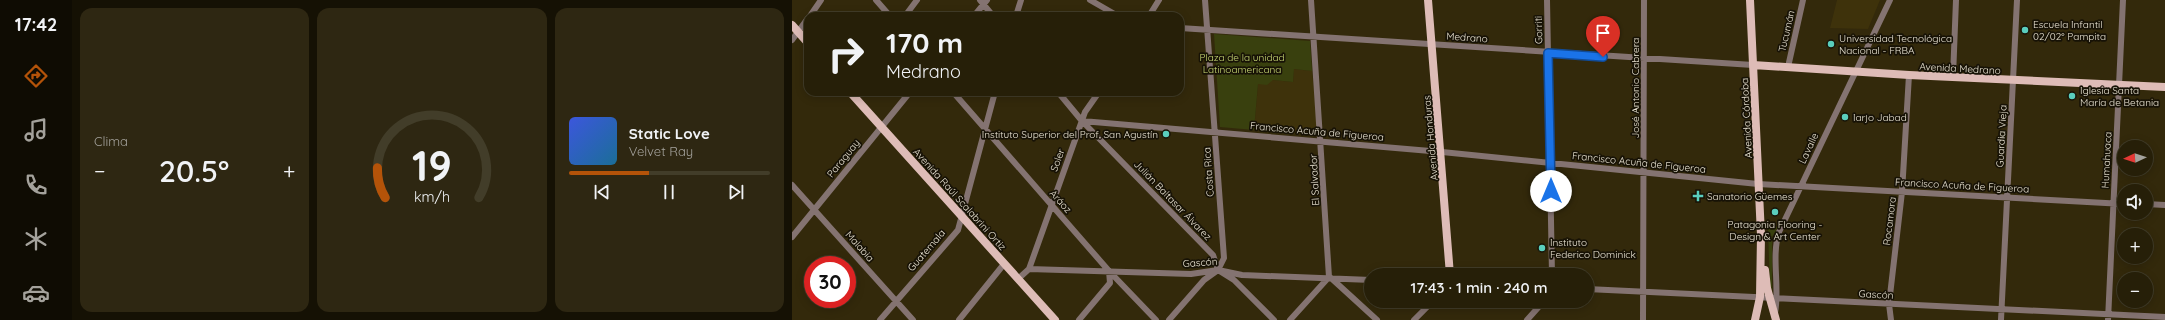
<!DOCTYPE html>
<html lang="es">
<head>
<meta charset="utf-8">
<style>
	:root { --surface:#261f08; --page:#2e2712; --text:#f1f3f6; --muted:#a4a29c; --line:#423d29; --accent:#b45309 }
	body { margin:0; font-family:Quicksand,sans-serif; background:var(--page); color:var(--text); height:100vh; display:flex; flex-direction:column; font-size:15px; white-space:nowrap }
	* { box-sizing:border-box; margin:0 }
	p { font-size:13px; color:var(--muted) }
	.icon { flex:none; width:22px; height:22px; fill:none; stroke:currentColor; stroke-width:2; stroke-linecap:round; stroke-linejoin:round }
	.map { position:relative; flex:1; overflow:hidden }
	.panel { display:flex; flex-direction:column; gap:8px; padding:8px; background:#151104; width:720px }
	.panel>* { flex:none }
	.guide { position:absolute; left:12px; top:12px; width:380px; height:84px; border-radius:12px; box-shadow:0 2px 10px #0003,0 0 0 1px var(--line); background:#261f08; color:var(--text); overflow:hidden }
	.needle { width:26px; rotate:266deg }
	.controls { position:absolute; left:1325px; top:140px; display:grid; gap:8px }
	.controls a { display:grid; place-items:center; width:36px; height:36px; border-radius:50%; background:var(--surface); box-shadow:0 2px 10px #0003,0 0 0 1px var(--line); font-size:20px }
	.speed { position:absolute; left:12px; top:256px; display:flex; gap:8px; font-size:20px; font-weight:700; text-align:center }
	.speed>* { display:grid; place-content:center; width:52px; height:52px; border-radius:50%; background:var(--surface); box-shadow:0 2px 10px #0003,0 0 0 1px var(--line); line-height:1 }
	.speed .limit { border:6px solid #d22; background:#fff; color:#111 }
	.pin { position:absolute; display:grid; place-items:center; width:34px; height:34px; color:#fff; margin:-41px -17px; border-radius:50% 50% 50% 0; rotate:-45deg; box-shadow:0 0 4px #0007 }
	.pin .icon { rotate:45deg }
	.me { position:absolute; width:44px; margin:-22px; rotate:0deg; stroke-linejoin:round; filter:drop-shadow(0 0 3px #0008) }
	.turn { display:flex; align-items:center; gap:14px; height:84px; padding:0 16px; font-size:18px }
	.turn .icon { width:52px; height:52px; stroke-width:2.5 }
	.turn b { display:block; font-size:28px; line-height:34px }
	.big { font-size:30px; font-weight:600; line-height:1.1 }
	.panel .card { flex:1; display:flex; flex-direction:column; justify-content:center; gap:6px; min-width:0; padding:0 14px; border-radius:12px; background:var(--page) }
	.panel .dial { align-items:center; gap:0 }
	.dial svg { height:104px; overflow:visible; fill:none; stroke:var(--line); stroke-width:7; stroke-linecap:round; text-anchor:middle }
	.dial text { fill:var(--text); stroke:none }
	.song { display:flex; align-items:center; gap:12px }
	.cover { width:48px; height:48px; border-radius:6px; background:linear-gradient(135deg,hsl(230 70% 55%),hsl(200 70% 35%)) }
	.played { height:4px; border-radius:2px; background:linear-gradient(90deg,var(--accent) 40%,var(--line) 40%) }
	.keys { display:flex; justify-content:space-around; direction:ltr }
	.heat { display:flex; justify-content:space-between; align-items:center; font-size:22px; direction:ltr }
	.panel .tiles { flex:1; display:grid; gap:8px; grid-template-columns:repeat(3,1fr) }
	.trip { position:absolute; left:572px; top:268px; width:230px; height:40px; border-radius:20px; background:var(--surface); box-shadow:0 2px 10px #0003,0 0 0 1px var(--line); font-weight:600; line-height:40px; text-align:center }
	main { display:flex; flex:1; min-height:0 }
	.menu { display:flex; flex-direction:column; width:72px; justify-content:space-around; align-items:center; background:#0f0c03; color:var(--muted) }
	.menu .icon { width:28px; height:28px }
	.menu .on { color:var(--accent) }
	.menu b { font-size:18px; color:var(--text) }
	.map>svg:first-child { display:block }
	.built { fill:#3e320b }
	.green { fill:#39400e }
	.lines { fill:none; stroke-linecap:round; stroke-linejoin:round }
	.minor { stroke:#847371; stroke-width:6 }
	.major { stroke:#debcb7; stroke-width:8 }
	.route-casing { stroke:#114b97; stroke-width:10 }
	.route { stroke:#1a73e8; stroke-width:7 }
	.poi-dot { fill:#5acebd; stroke:#171206; stroke-width:1.5 }
	.labels { text-anchor:middle; stroke-width:3.5; stroke-linejoin:round; paint-order:stroke }
	.poi-label { font-size:10px; fill:#eae4d3; stroke:#171206; text-anchor:start }
	.street-label { font-size:10px; fill:#eae4d3; stroke:#171206 }
	.park-label { font-size:10px; fill:#cbdb76; stroke:#171206 }
</style>
</head>
<body>
<main>
<nav class="menu">
<b>17:42</b>
<svg class="icon on" aria-label="directions" viewBox="0 0 24 24"><path d="M12 3l9 9-9 9-9-9zM9 14v-3h6M13 9l2 2-2 2"/></svg>
<svg class="icon" aria-label="music" viewBox="0 0 24 24"><path d="M9 18V5l10-2v13"/><circle cx="6" cy="18" r="3"/><circle cx="16" cy="16" r="3"/></svg>
<svg class="icon" aria-label="phone" viewBox="0 0 24 24"><path d="M5 4h4l2 5-3 2q2 4 5 5l2-3 5 2v4C11 20 4 13 5 4z"/></svg>
<svg class="icon" aria-label="climate" viewBox="0 0 24 24"><path d="M12 3v18M4 7l16 10M4 17L20 7"/></svg>
<svg class="icon" aria-label="car" viewBox="0 0 24 24"><path d="M5 17H2v-5l4-1 3-4h7l3 4 3 1v5h-3M9 17h6M6 11h13"/><circle cx="7" cy="17" r="2"/><circle cx="17" cy="17" r="2"/></svg>
</nav>
<section class="panel">
<div class="tiles">
<div class="card"><p>Clima</p>
<div class="heat"><a>−</a><b class="big">20.5°</b><a>+</a></div>
</div>
<div class="card dial"><svg viewBox="0 0 100 80">
<path d="M14 69A42 42 0 1 1 86 69"/>
<path d="M14 69A42 42 0 0 1 8 46" stroke="#b45309"/>
<text x="50" y="56" font-size="32" font-weight="700">19</text>
<text x="50" y="72" font-size="11">km/h</text>
</svg></div>
<div class="card">
<div class="song"><i class="cover"></i><div><b>Static Love</b><p>Velvet Ray</p></div></div>
<div class="played"></div>
<div class="keys"><svg class="icon" aria-label="previous" viewBox="0 0 24 24"><path d="M18 5L8 12l10 7zM5 5v14"/></svg><svg class="icon" aria-label="pause" viewBox="0 0 24 24"><path d="M8 5v14M16 5v14"/></svg><svg class="icon" aria-label="next" viewBox="0 0 24 24"><path d="M6 5l10 7-10 7zM19 5v14"/></svg></div>
</div>
</div>
</section>
<div class="map">
<svg width="1373" height="320" viewBox="0 0 1373 320">
	<rect width="100%" height="100%" fill="#33290b"/>
	<!-- built -->
	<path class="built" d="M1045 0H1088L1076 29 1038 28Z
		M502 69 520 71 526 136 462 130 466 84 481 80 501 82Z"/>
	<!-- green -->
	<path class="green" d="M422 34 518 41 520 71 502 69 501 82 481 80 475 85 466 84 462 130 428 127Z
		M976 227H986L980 237V292H978Z"/>
	<g class="lines">
		<!-- minor -->
		<path class="minor" d="M84 0 98 16
			M188 0 201 16
			M298 0 326 16
			M755 0 760 275
			M18 16 29 0
			M113 16 125 0
			M182 16 195 0
			M224 16 229 0
			M357 16 367 0
			M388 28 961 65
			M0 40 16 18
			M996 67 1011 0
			M1161 77 1164 0
			M161 92 317 271 364 320
			M266 92 290 121 421 255 426 270 442 280 482 320
			M290 121 650 152 966 184 1332 204
			M0 185 121 320
			M1354 204 1373 205
			M0 237 118 92
			M237 269 399 274 426 270 450 275 579 280
			M539 278 585 320
			M226 279 237 269 293 112 307 92
			M795 289 1373 317
			M983 313C988 287 979 257 987 232L1098 0
			M88 320 166 230 203 92
			M167 320 212 264
			M287 320 318 283 317 271
			M377 320 412 280 426 270 432 258 413 0
			M498 320 537 277 519 0
			M622 320 641 301
			M735 320 752 301
			M851 320 852 0
			M1099 320 1097 304 1110 192 1117 75
			M1209 320 1225 0
			M1316 320 1331 0"/>
		<!-- major -->
		<path class="major" d="M636 0 658 275
			M958 0 969 235 968 297 963 320
			M0 25 16 43
			M961 65 1117 75 1373 87
			M58 92 263 320
			M973 270 975 288 984 320"/>
	</g>
	<g class="lines">
		<!-- route casing -->
		<g class="route-casing">
			<path id="route" d="M759 191 756 53 811 57"/>
		</g>
		<!-- route -->
		<use href="#route" class="route"/>
	</g>
	<!-- markers -->
	<g class="poi-dot">
		<circle cx="1233" cy="30" r="4"/>
		<circle cx="1039" cy="44" r="4"/>
		<circle cx="1280" cy="96" r="4"/>
		<circle cx="1053" cy="117" r="4"/>
		<circle cx="374" cy="134" r="4"/>
		<path d="M904 190h4v4h4v4h-4v4h-4v-4h-4v-4h4z"/>
		<circle cx="983" cy="212" r="4"/>
		<circle cx="750" cy="248" r="4"/>
	</g>
	<g class="labels">
		<!-- poi labels -->
		<g class="poi-label">
			<text x="1241" y="28">Escuela Infantil<tspan x="1241" dy="12">02/02° Pampita</tspan></text>
			<text x="1047" y="42">Universidad Tecnológica<tspan x="1047" dy="12">Nacional - FRBA</tspan></text>
			<text x="1288" y="94">Iglesia Santa<tspan x="1288" dy="12">María de Betania</tspan></text>
			<text x="1061" y="121">Iarjo Jabad</text>
			<text x="366" y="138" text-anchor="end">Instituto Superior del Prof. San Agustín</text>
			<text x="915" y="200">Sanatorio Güemes</text>
			<text x="983" y="228" text-anchor="middle">Patagonia Flooring -<tspan x="983" dy="12">Design &amp; Art Center</tspan></text>
			<text x="758" y="246">Instituto<tspan x="758" dy="12">Federico Dominick</tspan></text>
		</g>
		<!-- street labels -->
		<g class="street-label">
			<text transform="translate(746 30) rotate(-91)" y="4">Gorriti</text>
			<text transform="translate(994 31) rotate(-77)" y="4">Tucumán</text>
			<text transform="translate(675 37) rotate(4)" y="4">Medrano</text>
			<text transform="translate(1168 68) rotate(3)" y="4">Avenida Medrano</text>
			<text transform="translate(843 88) rotate(-90)" y="4">José Antonio Cabrera</text>
			<text transform="translate(954 118) rotate(-93)" y="4">Avenida Córdoba</text>
			<text transform="translate(525 131) rotate(5)" y="4">Francisco Acuña de Figueroa</text>
			<text transform="translate(1209 136) rotate(-87)" y="4">Guardia Vieja</text>
			<text transform="translate(638 138) rotate(-95)" y="4">Avenida Honduras</text>
			<text transform="translate(1016 148) rotate(-65)" y="4">Lavalle</text>
			<text transform="translate(51 158) rotate(-51)" y="4">Paraguay</text>
			<text transform="translate(265 160) rotate(-70)" y="4">Soler</text>
			<text transform="translate(1314 160) rotate(-87)" y="4">Humahuaca</text>
			<text transform="translate(847 162) rotate(6)" y="4">Francisco Acuña de Figueroa</text>
			<text transform="translate(416 172) rotate(-94)" y="4">Costa Rica</text>
			<text transform="translate(522 180) rotate(-93)" y="4">El Salvador</text>
			<text transform="translate(1170 185) rotate(3)" y="4">Francisco Acuña de Figueroa</text>
			<text transform="translate(168 199) rotate(48)" y="4">Avenida Raúl Scalabrini Ortiz</text>
			<text transform="translate(381 200) rotate(46)" y="4">Julián Baltasar Álvarez</text>
			<text transform="translate(269 201) rotate(48)" y="4">Aráoz</text>
			<text transform="translate(1097 221) rotate(-83)" y="4">Rocamora</text>
			<text transform="translate(68 246) rotate(48)" y="4">Malabia</text>
			<text transform="translate(134 250) rotate(-49)" y="4">Guatemala</text>
			<text transform="translate(408 262) rotate(-4)" y="4">Gascón</text>
			<text transform="translate(1084 294) rotate(3)" y="4">Gascón</text>
		</g>
		<!-- park labels -->
		<g class="park-label">
			<text x="450" y="61">Plaza de la unidad<tspan x="450" dy="12">Latinoamericana</tspan></text>
		</g>
	</g>
</svg>
<div class="controls">
<a><svg class="needle" viewBox="-14 -14 28 28"><path d="M0-13l5 13h-10z" fill="#e53935"/><path d="M0 13l5-13h-10z" fill="#a4a29c"/></svg></a>
<a><svg class="icon" aria-label="sound" viewBox="0 0 24 24"><path d="M4 9h4l5-4v14l-5-4H4zM17 9q2 3 0 6"/></svg></a>
<a>+</a>
<a>−</a>
</div>
<div class="speed"><div class="limit">30</div></div>
<div class="pin" style="left:811px;top:57px;background:#d93025"><svg class="icon" aria-label="arrive" viewBox="0 0 24 24"><path d="M6 21V4h12l-3 4 3 4H6"/></svg></div>
<svg class="me" style="left:759px;top:191px" viewBox="-20 -20 40 40"><circle r="19" fill="#fff"/><path d="M0-13L10 11 0 6-10 11z" fill="#1a73e8"/></svg>
<div class="trip">17:43 · 1 min · 240 m</div>
<div class="guide">
<div class="turn"><svg class="icon" aria-label="right" viewBox="0 0 24 24"><path d="M7 20v-9h11M14 6l5 5-5 5"/></svg><div><b>170 m</b>Medrano</div></div>
</div>
</div>
</main>
</body>
</html>
